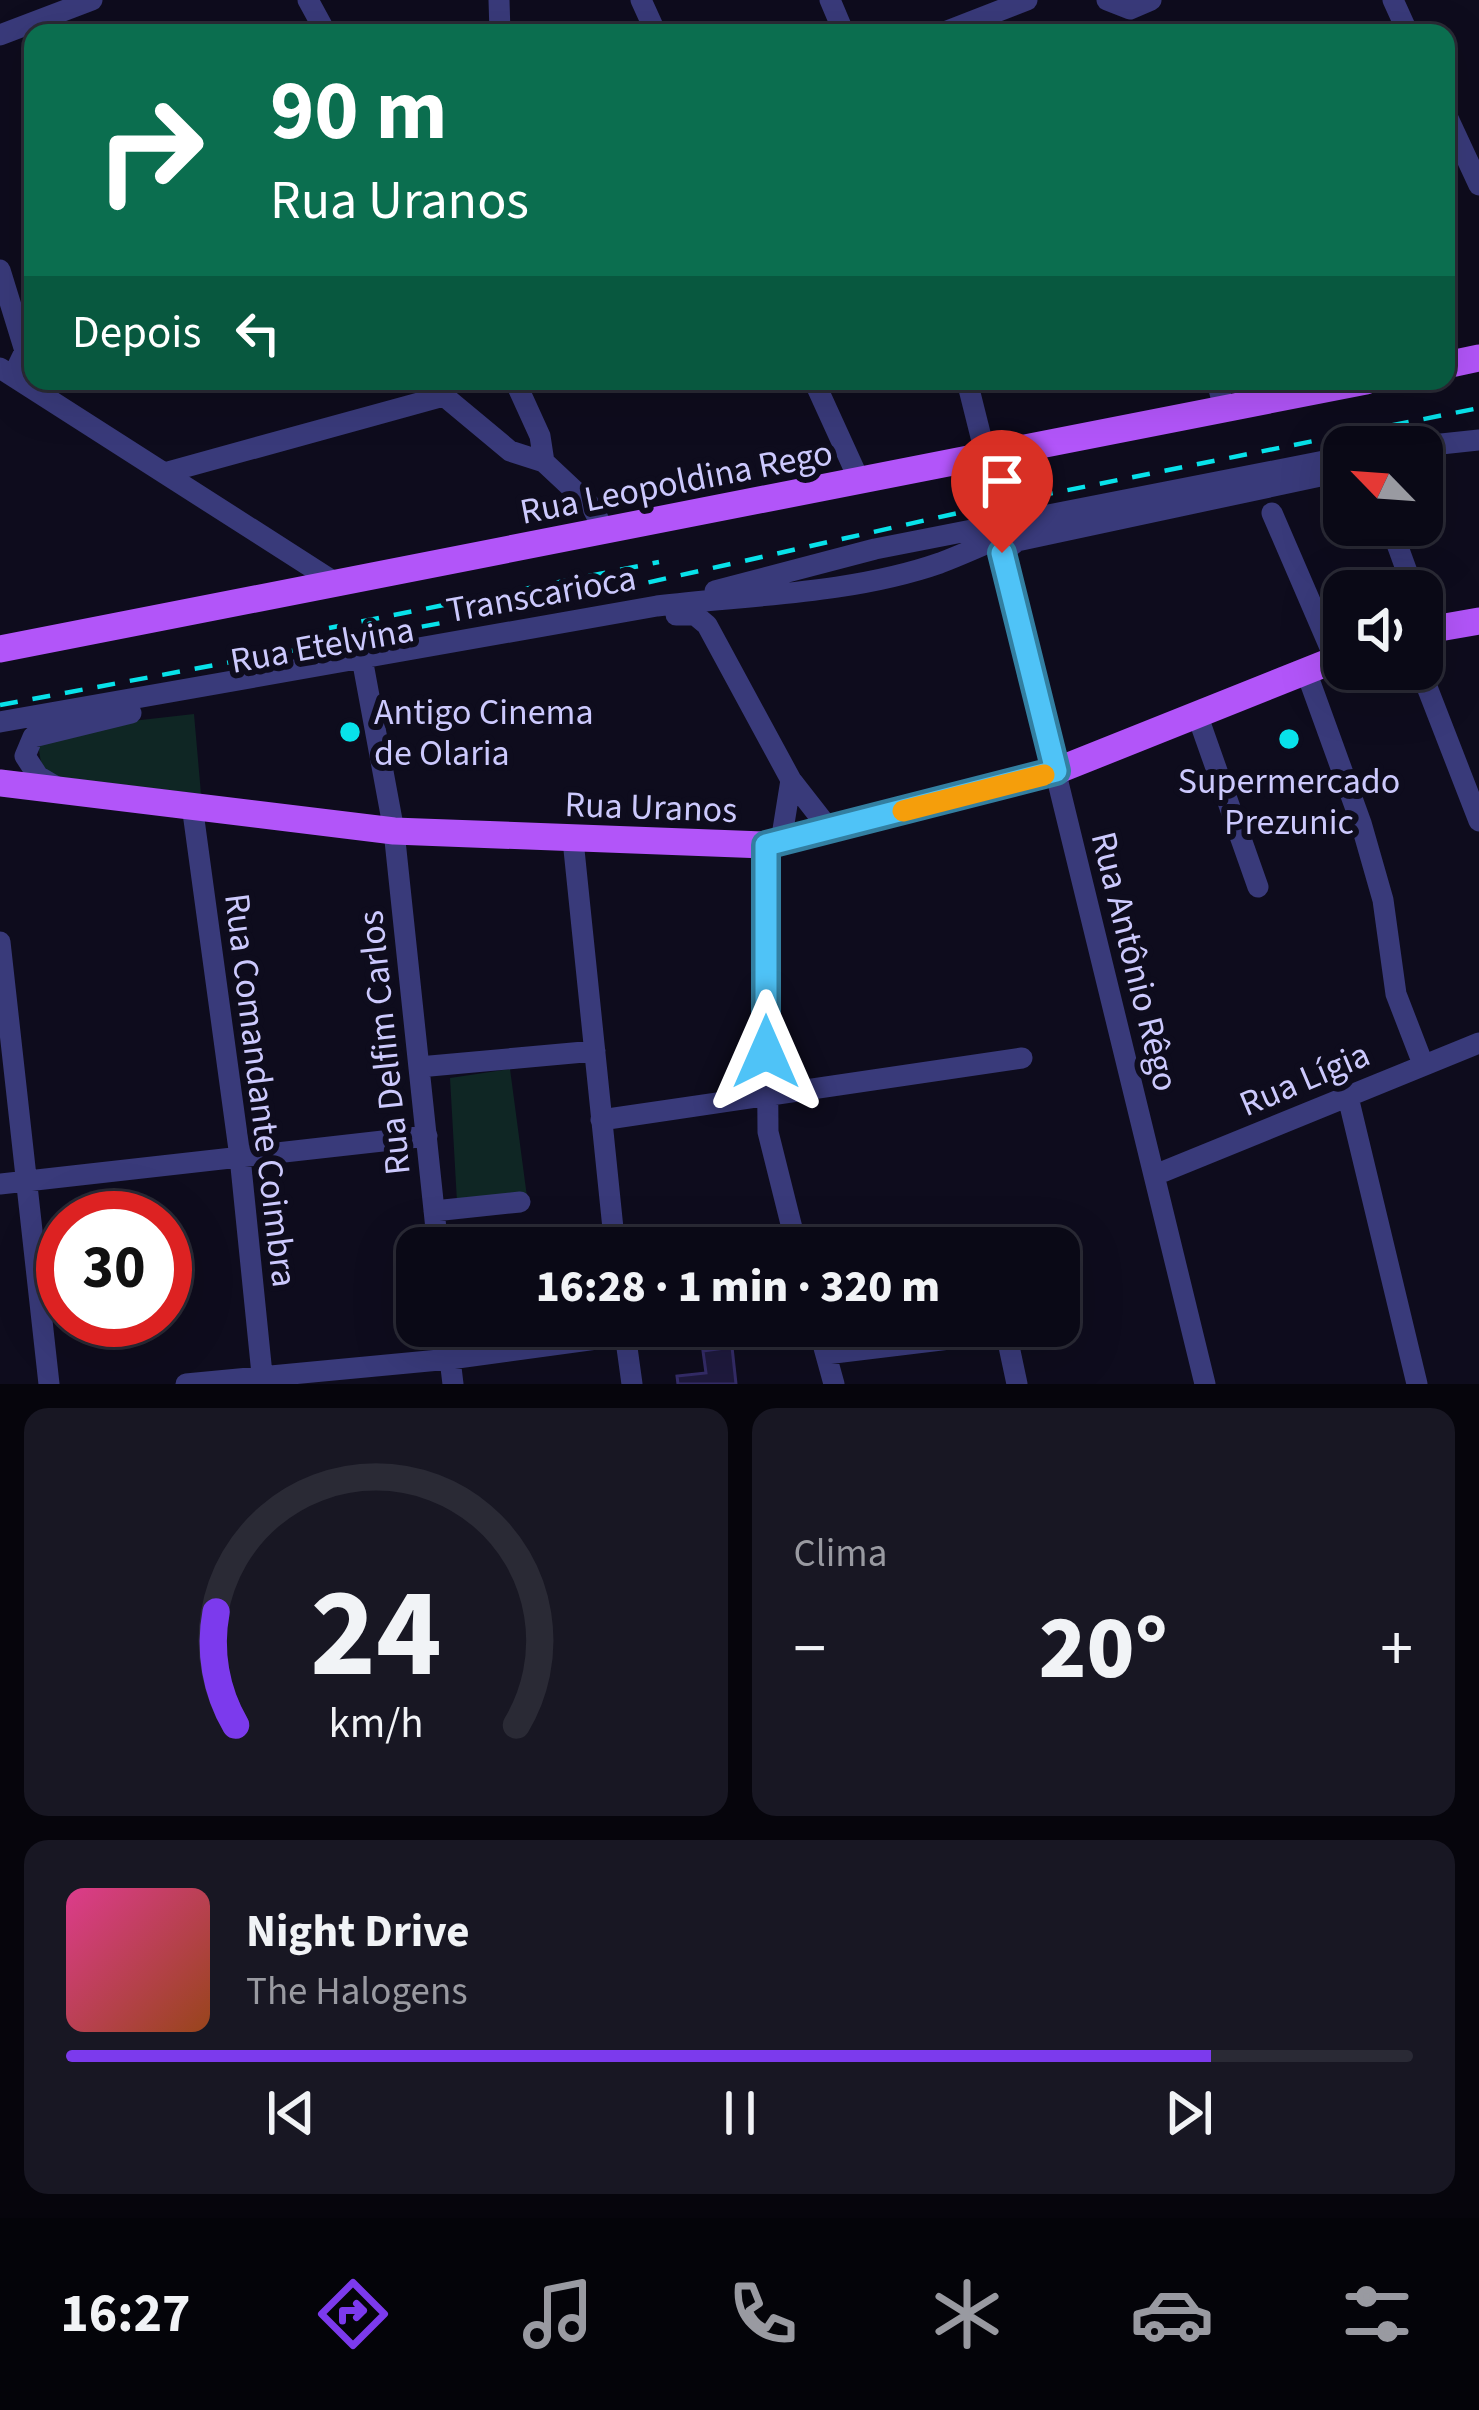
<!DOCTYPE html>
<html lang="pt">
<head>
<meta charset="utf-8">
<style>
	:root { --surface:#0a0916; --page:#181723; --text:#f1f3f6; --muted:#999aa1; --line:#2a2a35; --accent:#7c3aed }
	body { margin:0; font-family:"Source Sans 3",sans-serif; background:var(--page); color:var(--text); height:100vh; display:flex; flex-direction:column; font-size:45px; white-space:nowrap }
	* { box-sizing:border-box; margin:0 }
	p { font-size:39px; color:var(--muted) }
	.icon { flex:none; width:66px; height:66px; fill:none; stroke:currentColor; stroke-width:2; stroke-linecap:round; stroke-linejoin:round }
	.map { position:relative; height:1384px; overflow:hidden }
	.sheet { display:flex; flex-direction:column; gap:24px; padding:24px; background:#06050c; flex:1 }
	.sheet>* { flex:none }
	.guide { position:absolute; left:24px; top:24px; width:1431px; height:366px; border-radius:24px; box-shadow:0 12px 48px #0002,0 0 0 3px var(--line); background:#0b6e4f; color:#fff; overflow:hidden }
	.needle { width:78px; rotate:295deg }
	.controls { position:absolute; left:1323px; top:426px; display:grid; gap:24px }
	.controls a { display:grid; place-items:center; width:120px; height:120px; border-radius:24px; background:var(--surface); box-shadow:0 12px 48px #0002,0 0 0 3px var(--line); font-size:60px }
	.speed { position:absolute; left:36px; top:1191px; display:flex; gap:24px; font-size:60px; font-weight:700; text-align:center }
	.speed>* { display:grid; place-content:center; width:156px; height:156px; border-radius:50%; background:var(--surface); box-shadow:0 12px 48px #0002,0 0 0 3px var(--line); line-height:1 }
	.speed .limit { border:18px solid #d22; background:#fff; color:#111 }
	.pin { position:absolute; display:grid; place-items:center; width:102px; height:102px; color:#fff; margin:-123px -51px; border-radius:50% 50% 50% 0; rotate:-45deg; box-shadow:0 0 12px #0007 }
	.pin .icon { rotate:45deg }
	.me { position:absolute; width:132px; margin:-66px; rotate:0deg; stroke-linejoin:round; filter:drop-shadow(0 0 9px #0008) }
	.turn { display:flex; align-items:center; gap:42px; height:252px; padding:0 48px; font-size:54px }
	.turn .icon { width:156px; height:156px; stroke-width:2.5 }
	.turn b { display:block; font-size:84px; line-height:102px }
	.then { display:flex; align-items:center; height:114px; padding:0 48px; background:#0003; gap:24px; font-size:45px }
	.big { font-size:90px; font-weight:800; line-height:1.1 }
	.sheet .tile { flex:1; display:flex; flex-direction:column; justify-content:center; gap:18px; min-width:0; padding:0 42px; border-radius:24px; background:var(--page) }
	.sheet .dial { align-items:center; gap:0 }
	.dial svg { height:312px; overflow:visible; fill:none; stroke:var(--line); stroke-width:7; stroke-linecap:round; text-anchor:middle }
	.dial text { fill:var(--text); stroke:none }
	.song { display:flex; align-items:center; gap:36px }
	.cover { width:144px; height:144px; border-radius:18px; background:linear-gradient(135deg,hsl(330 70% 55%),hsl(20 70% 35%)) }
	.played { height:12px; border-radius:6px; background:linear-gradient(90deg,var(--accent) 85%,var(--line) 85%) }
	.keys { display:flex; justify-content:space-around; direction:ltr }
	.heat { display:flex; justify-content:space-between; align-items:center; font-size:66px; direction:ltr }
	.sheet .tiles { flex:1; display:grid; gap:24px; grid-template-columns:1fr 1fr }
	.tile:last-child { grid-column:span 2 }
	.trip { position:absolute; left:396px; top:1227px; width:684px; height:120px; border-radius:24px; background:var(--surface); box-shadow:0 12px 48px #0002,0 0 0 3px var(--line); font-weight:800; line-height:120px; text-align:center }
	.menu { display:flex; height:192px; justify-content:space-around; align-items:center; background:#040409; color:var(--muted) }
	.menu .icon { width:84px; height:84px }
	.menu .active { color:var(--accent) }
	.menu b { font-size:54px; color:var(--text) }
	.map>svg:first-child { display:block }
	.green { fill:#0f2624 }
	.building { fill:#1e193d; stroke:#342c68; stroke-width:3 }
	.lines { fill:none; stroke-linecap:round; stroke-linejoin:round }
	.minor { stroke:#393a7a; stroke-width:21 }
	.major { stroke:#b255f9; stroke-width:27 }
	.rail { stroke:#08e2ea; stroke-width:4.5; stroke-dasharray:18 15; stroke-linecap:butt }
	.route-casing { stroke:#337fa1; stroke-width:30 }
	.route { stroke:#4fc3f7; stroke-width:21 }
	.slow { stroke:#f59e0b; stroke-width:21 }
	.poi-dot { fill:#08e2ea; stroke:#0e0c1d; stroke-width:4.5 }
	.labels { text-anchor:middle; stroke-width:12; stroke-linejoin:round; paint-order:stroke }
	.street-label { font-size:36px; fill:#ccc9fd; stroke:#0e0c1d }
	.poi-label { font-size:36px; fill:#ccc9fd; stroke:#0e0c1d; text-anchor:start }
</style>
</head>
<body>
<div class="map">
<svg width="1479" height="1384" viewBox="0 0 1479 1384">
	<rect width="100%" height="100%" fill="#0e0c1d"/>
	<!-- green -->
	<path class="green" d="M194 714 201 794 59 777 42 769 38 744 70 728Z
		M510 1069 527 1197 457 1202 450 1078Z"/>
	<!-- building -->
	<path class="building" d="M732 1347 736 1384H678L677 1376 706 1373 703 1351Z"/>
	<g class="lines">
		<!-- minor -->
		<path class="minor" d="M308 0 326 33
			M499 0 500 33
			M641 0 656 33
			M830 0 844 33
			M1107 0 1130 9 1151 0
			M1393 0 1408 33
			M942 33 1027 0
			M0 35 92 0
			M1446 114 1479 185
			M0 270 25 351 13 376
			M0 368 339 585
			M426 381 510 451 544 462
			M515 381 540 436 544 462 592 507 605 532
			M814 381 860 482
			M967 381 986 457
			M1217 381 1224 409
			M1413 447 1479 440
			M164 473 444 396
			M1272 513 1335 659
			M1390 525 1414 591
			M715 591 875 549 1324 461
			M676 615H695L707 625 791 780 830 830
			M364 669 394 831 438 1248
			M1420 669 1479 821
			M1306 671 1361 823 1383 900 1396 994 1423 1064
			M1198 717 1258 887
			M0 722 657 606C749 595 851 594 940 563 974 550 1008 534 1041 519
			M60 789 38 776 25 756 33 737 131 713
			M192 805 240 1157 263 1384
			M573 840 615 1248
			M781 842 791 780
			M766 845 768 1132 797 1248
			M0 942 49 1384
			M419 1067 595 1051
			M1348 1097 1417 1384
			M601 1120 1022 1058
			M1155 1175 1479 1043
			M0 1184 427 1136
			M434 1211 520 1202
			M446 1326 453 1384
			M624 1326 632 1384
			M818 1326 834 1384
			M826 1354 999 1333 1007 1337 1017 1384
			M186 1384 450 1359 692 1326
			M1205 1384 1002 553 1017 541 1344 471"/>
		<!-- major -->
		<path class="major" d="M1446 365 1479 358
			M1422 631 1479 621
			M0 649 1366 381
			M0 783 394 831 766 845 1056 771 1344 656"/>
		<!-- rail -->
		<path class="rail" d="M329 628 659 562
			M0 705 592 595 998 504 1479 408"/>
	</g>
	<g class="lines">
		<!-- route casing -->
		<g class="route-casing">
			<path id="route" d="M766 1052V845L1056 771 1002 553"/>
		</g>
		<!-- route -->
		<use href="#route" class="route"/>
		<!-- slow -->
		<path class="slow" d="M903 811 1044 775"/>
	</g>
	<!-- markers -->
	<g class="poi-dot">
		<circle cx="350" cy="732" r="12"/>
		<circle cx="1289" cy="739" r="12"/>
	</g>
	<g class="labels">
		<!-- street labels -->
		<g class="street-label">
			<text transform="translate(676 481) rotate(-11)" y="13">Rua Leopoldina Rego</text>
			<text transform="translate(541 593) rotate(-10)" y="13">Transcarioca</text>
			<text transform="translate(322 644) rotate(-10)" y="13">Rua Etelvina</text>
			<text transform="translate(651 806) rotate(2)" y="13">Rua Uranos</text>
			<text transform="translate(1136 961) rotate(76)" y="13">Rua Antônio Rêgo</text>
			<text transform="translate(383 1043) rotate(-96)" y="13">Rua Delfim Carlos</text>
			<text transform="translate(1304 1078) rotate(-23)" y="13">Rua Lígia</text>
			<text transform="translate(262 1090) rotate(83)" y="13">Rua Comandante Coimbra</text>
		</g>
		<!-- poi labels -->
		<g class="poi-label">
			<text x="374" y="724">Antigo Cinema<tspan x="374" dy="41">de Olaria</tspan></text>
			<text x="1289" y="793" text-anchor="middle">Supermercado<tspan x="1289" dy="41">Prezunic</tspan></text>
		</g>
	</g>
</svg>
<div class="controls">
<a><svg class="needle" viewBox="-14 -14 28 28"><path d="M0-13l5 13h-10z" fill="#e53935"/><path d="M0 13l5-13h-10z" fill="#999aa1"/></svg></a>
<a><svg class="icon" aria-label="sound" viewBox="0 0 24 24"><path d="M4 9h4l5-4v14l-5-4H4zM17 9q2 3 0 6"/></svg></a>
</div>
<div class="speed"><div class="limit">30</div></div>
<div class="pin" style="left:1002px;top:553px;background:#d93025"><svg class="icon" aria-label="arrive" viewBox="0 0 24 24"><path d="M6 21V4h12l-3 4 3 4H6"/></svg></div>
<svg class="me" style="left:766px;top:1052px" viewBox="-20 -20 40 40"><path d="M0-17L14 15 0 8-14 15z" fill="#4fc3f7" stroke="#fff" stroke-width="4"/></svg>
<div class="trip">16:28 · 1 min · 320 m</div>
<div class="guide">
<div class="turn"><svg class="icon" aria-label="right" viewBox="0 0 24 24"><path d="M7 20v-9h11M14 6l5 5-5 5"/></svg><div><b>90 m</b>Rua Uranos</div></div>
<div class="then">Depois<svg class="icon" aria-label="left" viewBox="0 0 24 24"><path d="M17 20v-9H6M10 6l-5 5 5 5"/></svg></div>
</div>
</div>
<section class="sheet">
<div class="tiles">
<div class="tile dial"><svg viewBox="0 0 100 80">
<path d="M14 69A42 42 0 1 1 86 69"/>
<path d="M14 69A42 42 0 0 1 9 40" stroke="#7c3aed"/>
<text x="50" y="56" font-size="32" font-weight="700">24</text>
<text x="50" y="72" font-size="11">km/h</text>
</svg></div>
<div class="tile"><p>Clima</p>
<div class="heat"><a>−</a><b class="big">20°</b><a>+</a></div>
</div>
<div class="tile">
<div class="song"><i class="cover"></i><div><b>Night Drive</b><p>The Halogens</p></div></div>
<div class="played"></div>
<div class="keys"><svg class="icon" aria-label="previous" viewBox="0 0 24 24"><path d="M18 5L8 12l10 7zM5 5v14"/></svg><svg class="icon" aria-label="pause" viewBox="0 0 24 24"><path d="M8 5v14M16 5v14"/></svg><svg class="icon" aria-label="next" viewBox="0 0 24 24"><path d="M6 5l10 7-10 7zM19 5v14"/></svg></div>
</div>
</div>
</section>
<nav class="menu">
<b>16:27</b>
<svg class="icon active" aria-label="directions" viewBox="0 0 24 24"><path d="M12 3l9 9-9 9-9-9zM9 14v-3h6M13 9l2 2-2 2"/></svg>
<svg class="icon" aria-label="music" viewBox="0 0 24 24"><path d="M9 18V5l10-2v13"/><circle cx="6" cy="18" r="3"/><circle cx="16" cy="16" r="3"/></svg>
<svg class="icon" aria-label="phone" viewBox="0 0 24 24"><path d="M5 4h4l2 5-3 2q2 4 5 5l2-3 5 2v4C11 20 4 13 5 4z"/></svg>
<svg class="icon" aria-label="climate" viewBox="0 0 24 24"><path d="M12 3v18M4 7l16 10M4 17L20 7"/></svg>
<svg class="icon" aria-label="car" viewBox="0 0 24 24"><path d="M5 17H2v-5l4-1 3-4h7l3 4 3 1v5h-3M9 17h6M6 11h13"/><circle cx="7" cy="17" r="2"/><circle cx="17" cy="17" r="2"/></svg>
<svg class="icon" aria-label="filters" viewBox="0 0 24 24"><path d="M4 7h16M4 17h16"/><circle cx="9" cy="7" r="2"/><circle cx="15" cy="17" r="2"/></svg>
</nav>
</body>
</html>
